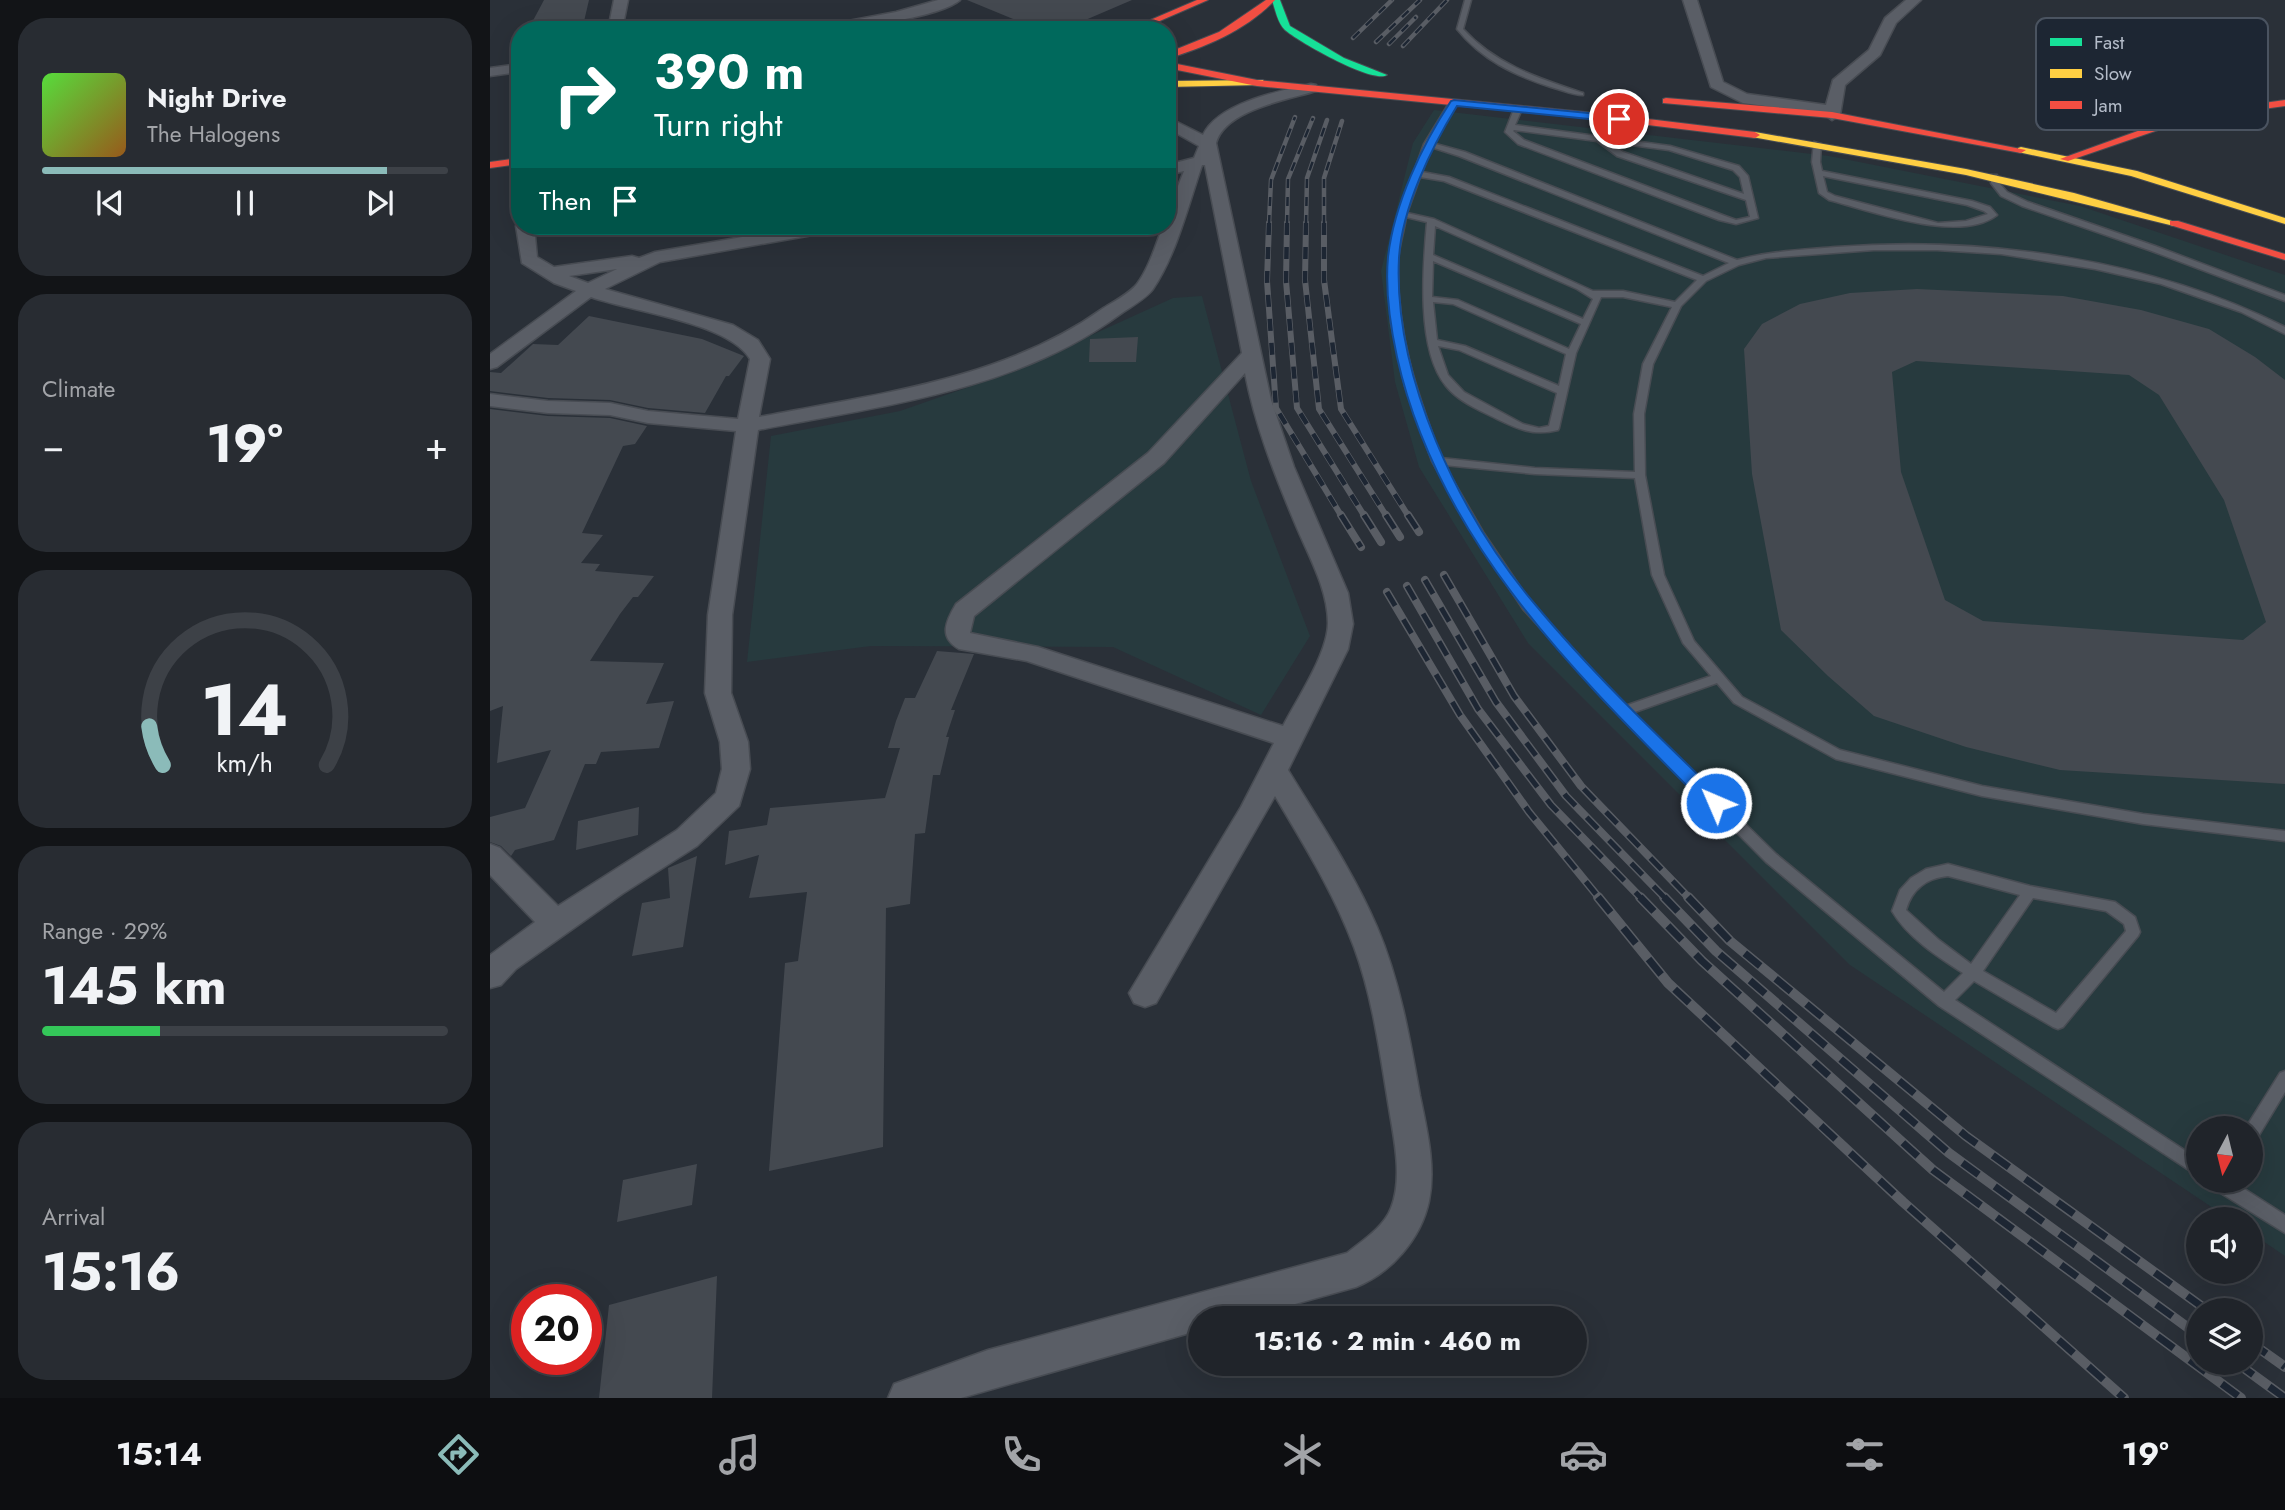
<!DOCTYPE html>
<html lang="en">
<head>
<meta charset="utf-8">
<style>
	:root { --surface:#20242a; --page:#282c32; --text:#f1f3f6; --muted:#a2a4a8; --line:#3d4147; --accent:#8bbbb9 }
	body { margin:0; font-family:Jost,sans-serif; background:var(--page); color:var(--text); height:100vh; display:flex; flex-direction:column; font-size:26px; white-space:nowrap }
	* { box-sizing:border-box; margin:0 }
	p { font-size:23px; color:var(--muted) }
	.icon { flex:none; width:38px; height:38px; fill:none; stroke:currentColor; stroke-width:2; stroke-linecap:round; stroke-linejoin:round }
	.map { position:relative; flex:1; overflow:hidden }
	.panel { display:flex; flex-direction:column; gap:18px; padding:18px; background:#121417; width:490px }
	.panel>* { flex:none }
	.hud { position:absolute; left:21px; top:21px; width:665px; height:214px; border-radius:28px; box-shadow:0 7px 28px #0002,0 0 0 2px var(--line); background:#00695c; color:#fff; overflow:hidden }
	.needle { width:46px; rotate:187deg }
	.controls { position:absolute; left:1696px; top:1116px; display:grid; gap:14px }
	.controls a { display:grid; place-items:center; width:77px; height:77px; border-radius:50%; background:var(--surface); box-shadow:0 7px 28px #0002,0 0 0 2px var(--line); font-size:35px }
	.speed { position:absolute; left:21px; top:1284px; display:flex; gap:14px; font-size:35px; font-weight:700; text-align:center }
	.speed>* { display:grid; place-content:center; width:91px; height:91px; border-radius:50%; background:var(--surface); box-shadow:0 7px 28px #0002,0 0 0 2px var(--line); line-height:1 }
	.speed .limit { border:10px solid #d22; background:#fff; color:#111 }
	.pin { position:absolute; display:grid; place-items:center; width:60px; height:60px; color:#fff; margin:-30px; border:4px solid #fff; border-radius:50%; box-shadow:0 2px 7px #0007 }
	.me { position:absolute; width:77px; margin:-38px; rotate:315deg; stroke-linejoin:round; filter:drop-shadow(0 0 5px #0008) }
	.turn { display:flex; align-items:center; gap:24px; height:147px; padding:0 28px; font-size:32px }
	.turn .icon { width:91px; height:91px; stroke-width:2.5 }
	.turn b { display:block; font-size:49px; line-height:60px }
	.then { display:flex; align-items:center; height:66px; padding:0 28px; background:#0003; gap:14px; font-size:26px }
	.big { font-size:52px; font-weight:700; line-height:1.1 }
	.panel .widget { flex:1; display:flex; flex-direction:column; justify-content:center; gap:10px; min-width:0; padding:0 24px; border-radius:28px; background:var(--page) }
	.panel .dial { align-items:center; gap:0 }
	.dial svg { height:182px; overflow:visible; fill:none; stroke:var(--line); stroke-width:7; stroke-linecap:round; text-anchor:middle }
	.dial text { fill:var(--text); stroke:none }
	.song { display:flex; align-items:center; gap:21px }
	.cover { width:84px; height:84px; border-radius:10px; background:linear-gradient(135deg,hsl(110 70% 55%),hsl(30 70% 35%)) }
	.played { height:7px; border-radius:4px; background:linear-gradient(90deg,var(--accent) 85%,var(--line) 85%) }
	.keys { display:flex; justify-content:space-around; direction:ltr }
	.heat { display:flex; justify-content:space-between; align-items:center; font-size:38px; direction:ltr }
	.charge { height:10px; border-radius:5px; background:linear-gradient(90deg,#34c759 29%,var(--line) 0) }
	.trip { position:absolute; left:698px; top:1306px; width:399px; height:70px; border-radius:35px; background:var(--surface); box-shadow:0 7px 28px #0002,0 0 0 2px var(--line); font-weight:700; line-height:70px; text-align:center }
	.dock { display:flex; height:112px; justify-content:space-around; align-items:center; background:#0d0e11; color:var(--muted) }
	.dock .icon { width:49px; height:49px }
	.dock .on { color:var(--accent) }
	.dock b { font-size:32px; color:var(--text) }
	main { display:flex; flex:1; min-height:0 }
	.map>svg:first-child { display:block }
	.green { fill:#273a3e; fill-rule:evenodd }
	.building { fill:#444950; fill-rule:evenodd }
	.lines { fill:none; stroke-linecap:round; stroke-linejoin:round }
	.lane-casing { stroke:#484c53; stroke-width:3 }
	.street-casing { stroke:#484c53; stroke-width:3 }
	.fast-casing { stroke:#484c53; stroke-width:2 }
	.slow-casing { stroke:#484c53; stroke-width:2 }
	.jam-casing { stroke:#484c53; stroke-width:2 }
	.lane { fill:#5a5e66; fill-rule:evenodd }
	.street { fill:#5a5e66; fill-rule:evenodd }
	.fast { fill:#16e098; fill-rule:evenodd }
	.slow { fill:#ffcf43; fill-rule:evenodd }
	.jam { fill:#f24e42; fill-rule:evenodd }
	.rail-far3-casing { stroke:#595d64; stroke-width:4.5 }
	.rail-far2-casing { stroke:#595d64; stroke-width:6 }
	.rail-far1-casing { stroke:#595d64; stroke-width:8 }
	.rail-casing { stroke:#595d64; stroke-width:10 }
	.rail-far3 { stroke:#1d2633; stroke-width:2.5; stroke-dasharray:9; stroke-linecap:butt }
	.rail-far2 { stroke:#1d2633; stroke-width:4.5; stroke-dasharray:12; stroke-linecap:butt }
	.rail-far1 { stroke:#1d2633; stroke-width:5; stroke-dasharray:16; stroke-linecap:butt }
	.rail { stroke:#1d2633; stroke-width:7; stroke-dasharray:20; stroke-linecap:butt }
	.route { fill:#1a73e8; stroke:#114b97; stroke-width:2 }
	.key { fill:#1d2633; stroke:#4a5360; stroke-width:2 }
	.key-label { font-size:19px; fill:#b4bcc9 }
</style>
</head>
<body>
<main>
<section class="panel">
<div class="widget">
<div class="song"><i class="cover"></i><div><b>Night Drive</b><p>The Halogens</p></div></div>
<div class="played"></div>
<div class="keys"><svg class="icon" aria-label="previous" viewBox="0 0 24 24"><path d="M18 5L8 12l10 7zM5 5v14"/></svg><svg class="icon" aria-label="pause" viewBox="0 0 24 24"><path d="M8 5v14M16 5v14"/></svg><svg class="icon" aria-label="next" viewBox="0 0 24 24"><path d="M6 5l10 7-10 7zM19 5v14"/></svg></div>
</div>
<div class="widget"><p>Climate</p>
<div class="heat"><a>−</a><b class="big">19°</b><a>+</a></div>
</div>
<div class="widget dial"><svg viewBox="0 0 100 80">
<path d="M14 69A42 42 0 1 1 86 69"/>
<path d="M14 69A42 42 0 0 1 8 52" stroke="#8bbbb9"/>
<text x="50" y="56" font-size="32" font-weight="700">14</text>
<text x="50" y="72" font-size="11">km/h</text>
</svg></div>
<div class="widget"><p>Range · 29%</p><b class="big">145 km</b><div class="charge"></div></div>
<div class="widget"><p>Arrival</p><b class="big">15:16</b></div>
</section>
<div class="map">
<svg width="1795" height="1398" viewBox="0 0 1795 1398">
	<rect width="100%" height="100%" fill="#2a3038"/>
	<!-- green -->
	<path class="green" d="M944 110 1339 156 1590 206 1795 275V1256L1761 1233 1760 1220H1741L1360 965 1038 643 929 467 905 382 891 271 923 143ZM1708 1129H1760V1181H1708Z
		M712 296 761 481 820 636 771 715 623 647 381 646 257 662 281 436 410 411 516 374 683 298Z"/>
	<!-- building -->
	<path class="building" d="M54 0H99L92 30H38Z
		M477 0H642L572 30H550Z
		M1427 289 1573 296 1651 310 1719 329 1765 357 1795 380V784L1570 770 1476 747 1384 716 1338 676 1291 630 1262 474 1254 349 1272 324 1310 304 1360 293ZM1426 361 1639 375 1669 395 1734 500 1776 622 1753 640 1493 621 1455 600 1411 472 1402 372Z
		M99 316 212 339 254 356 239 376H236L215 413 158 408 120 400 58 398 0 391V372L11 373 43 344 68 345Z
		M648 337 646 362H599L600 339Z
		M0 409 58 416 120 418 157 426 145 444 133 446 92 533 113 535 91 563 110 564 105 571 164 576 148 597H143L130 614 100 661 174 663 156 704 184 701 169 748 111 752 106 764H95L64 840 25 850 21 856 11 846 0 842V817L35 808 61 750 7 763 13 706 0 711Z
		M447 651 484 654 461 710H465L456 737H459L450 775H443L435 833 425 834 420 904 396 908 393 1147 279 1171 295 963 308 961 317 892 259 898 269 855 235 865 239 831 277 825 280 808 395 798 410 748H398L406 721 415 698H425Z
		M149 807 148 835 86 850 88 821Z
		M207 856 193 947 142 956 152 903 180 898 178 868Z
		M207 1164 202 1205 127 1222 133 1180Z
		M227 1276 222 1398H109L119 1305Z"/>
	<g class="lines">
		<!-- lane casing -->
		<g class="lane-casing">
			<path id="lane" d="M975 0H981L973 29C1006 65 1048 78 1093 93V95C1083 95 1072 90 1061 87 1024 75 992 60 967 29Z
				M961 100 968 102 942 143 975 152 1247 260C1280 251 1312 250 1346 247 1496 236 1660 259 1795 327V334L1751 312 1671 284 1605 269 1511 254 1447 250H1384L1276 258 1249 265 1216 281 1191 306 1163 364 1154 414 1155 475 1174 575 1204 641 1252 697 1350 750 1492 786 1653 814 1795 831V841L1653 824 1492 796 1346 759 1244 703 1227 683 1142 713 1286 854 1454 992 1473 973C1448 957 1417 937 1402 911L1410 890 1421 878 1436 869 1458 864 1540 886 1625 902 1645 917 1650 932 1648 936 1573 1027 1568 1029 1563 1027 1484 981 1465 1000 1708 1159V1176L1449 1006 1276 862 1129 714 1033 609 983 533 942 461 915 386 901 323 900 257 909 214 934 144ZM941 147 969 156 1239 263 1213 276 959 177 932 172ZM930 177 954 181 1207 280 1185 302 1133 291H1103L944 219 917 213ZM916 217 937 222C933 266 926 350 956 386 967 400 985 408 1001 416 1024 427 1041 437 1068 430L1069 428 1086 353 1111 297H1133L1182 307 1153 364 1144 414 1145 472 1045 468 951 458C926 390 906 334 908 260 909 246 914 231 916 217ZM945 226 1087 289 1103 299 1093 319 943 255ZM943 261 1091 324 1079 349 968 300 942 297ZM943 302 963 304 1076 354 1069 386 975 346 947 340ZM948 346 969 350 1067 393 1059 426 1049 428 1033 424 974 392 958 375ZM954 465 1045 474 1145 478 1162 575 1193 643 1221 676 1135 706 1041 603 993 532ZM1458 876 1530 895 1481 964 1449 940 1416 910C1422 889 1437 878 1458 876ZM1543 898 1616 911 1634 924 1636 931 1566 1013 1493 971Z
				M1028 107 1032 109 1025 125 1180 146 1249 166 1258 176 1268 218 1246 224 1229 220 1028 144 1015 132 1024 109ZM1024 130 1107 141 1127 156 1256 200 1260 217 1246 220 1235 216 1034 140 1023 131ZM1118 142 1179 150 1243 170 1250 177 1254 194 1133 152Z
				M1324 142 1331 144 1330 162 1332 171 1482 201 1500 207 1507 215C1469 244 1382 211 1339 200L1329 193 1322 162ZM1333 176 1477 205 1494 211 1498 214 1476 221 1448 223 1345 196 1337 192Z
				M1501 175H1507L1509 183 1517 192 1538 202 1665 246 1795 295V301L1659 250 1532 206 1511 196 1501 183Z
				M1795 1071V1092L1766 1140 1760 1142V1129H1755L1790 1073Z
				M1719 1181H1742L1795 1215V1233L1721 1187Z"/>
		</g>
		<!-- street casing -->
		<g class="street-casing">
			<path id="street" d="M124 0H138L132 30H118Z
				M448 0H470C449 18 355 30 325 30L332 26 406 12Z
				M1193 0H1207L1233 82 1257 94 1336 105 1343 80 1379 50 1395 18 1416 0H1431L1406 23 1390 55 1355 85 1350 115 1342 120 1334 114 1253 103 1221 87Z
				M30 64V72L0 76V68Z
				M821 84 826 85 828 88 826 91C796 100 735 110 726 143L781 400 804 467 858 593 863 624 858 649 798 770C829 821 863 871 887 927 910 981 920 1039 930 1096 937 1130 946 1167 939 1201 931 1239 901 1273 866 1287L755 1318H710V1330L471 1398H398L404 1384 498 1350 857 1253C872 1241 894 1227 901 1208 913 1178 904 1139 899 1108 890 1054 883 998 864 947 844 893 814 845 785 796L666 1003 655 1007 644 1003 639 993 751 807 784 743 537 661 469 649C448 637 456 621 466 604L658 453 752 353 715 165H712C698 206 687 253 663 289 656 299 640 307 629 315 525 391 391 406 268 430L242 615 241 693 258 742 260 769 249 806 207 846 132 894 26 969 11 985 0 988V955L45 922 0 875V844L10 848 68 906 187 830 226 793 232 769 230 742 215 693 218 615 246 431 158 423 120 415 58 413 0 406V394L58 401 120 403 158 411 248 419 260 359C238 322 142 312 101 297L7 367 0 369V354L86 291 64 283 32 263 26 226 30 222V226H44L47 257 64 267 142 256 149 258 165 252 316 226H354L345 231 170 262 115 289 243 325 268 340 280 359 269 417C386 394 513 380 612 309 623 302 639 294 647 284 659 268 666 244 673 226H677V214L694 171 677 175V165L704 158 709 146 677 128V117L713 135C728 103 789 91 821 84ZM127 269 98 283 79 276ZM755 373C765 425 784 473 804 521 817 553 838 588 838 623 838 653 807 699 793 726L548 647 480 633 484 616 674 463Z"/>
		</g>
		<!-- fast casing -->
		<g class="fast-casing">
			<path id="fast" d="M782 0H790L800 26 854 58 897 75C883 84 809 42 795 30 788 24 785 9 782 0Z"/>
		</g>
		<!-- slow casing -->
		<g class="slow-casing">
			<path id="slow" d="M773 80 774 82 770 85 677 87V81Z
				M1265 132 1476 169 1584 193 1689 223 1684 226 1476 175 1262 137V133Z
				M1531 147 1647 171 1795 218V224L1641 176 1528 152V148Z"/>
		</g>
		<!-- jam casing -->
		<g class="jam-casing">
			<path id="jam" d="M707 0H718L649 30H637Z
				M776 0H785C757 30 716 47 677 59V53L729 32Z
				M677 62 767 80 1125 115 1265 132 1270 135 1265 138 1125 121 767 86 677 68Z
				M1176 98 1342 112 1536 150 1531 153 1342 118 1173 103V99Z
				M1795 100V106L1700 119 1578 161 1570 159 1695 114Z
				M30 158V164L0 168V162Z
				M1680 221H1688L1795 254V260L1680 225Z"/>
		</g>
		<!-- lane -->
		<use href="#lane" class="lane"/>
		<!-- street -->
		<use href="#street" class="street"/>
		<!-- fast -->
		<use href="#fast" class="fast"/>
		<!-- slow -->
		<use href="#slow" class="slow"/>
		<!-- jam -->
		<use href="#jam" class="jam"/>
		<!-- rail-far3 casing -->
		<g class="rail-far3-casing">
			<path id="rail-far3" d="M863 38 902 0
				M886 42 930 0
				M899 44 926 17
				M913 46 957 0
				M779 224 781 180 805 117
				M797 224 798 179 823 118
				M816 224 817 178 837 120
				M834 224V178L852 121"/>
		</g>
		<!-- rail-far2 casing -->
		<g class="rail-far2-casing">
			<path id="rail-far2" d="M779 223 777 281 786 408 852 517
				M797 223 796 281 807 408 875 517
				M816 223 815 280 829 409 897 517
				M834 223V280L851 409 919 517"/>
		</g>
		<!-- rail-far1 casing -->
		<g class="rail-far1-casing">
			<path id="rail-far1" d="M851 515 871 547
				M874 515 891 542
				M896 515 910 537
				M918 515 929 532
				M954 575 1024 696 1091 786 1200 899
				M935 580 1006 702 1076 796 1176 899
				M917 586 988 709 1061 805 1152 899
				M897 592 970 715 1039 812 1110 899"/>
		</g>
		<!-- rail casing -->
		<g class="rail-casing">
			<path id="rail" d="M1108 897 1178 983 1413 1202 1634 1398
				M1150 897 1212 961 1443 1170 1751 1398
				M1174 897 1226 951 1459 1153 1708 1335
				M1198 897 1240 941 1476 1136 1718 1311
				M1760 1342 1795 1367
				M1747 1363 1795 1398"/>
		</g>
		<!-- rail-far3 -->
		<use href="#rail-far3" class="rail-far3"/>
		<!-- rail-far2 -->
		<use href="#rail-far2" class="rail-far2"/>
		<!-- rail-far1 -->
		<use href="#rail-far1" class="rail-far1"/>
		<!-- rail -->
		<use href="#rail" class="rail"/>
	</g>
	<!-- route -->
	<path class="route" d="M964 100 1129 116 1134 119 1129 122 967 106C941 148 912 208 909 258 903 376 969 514 1044 603 1101 672 1167 735 1232 798L1234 803 1232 808H1219C1090 678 948 543 907 357 900 325 895 290 898 257 904 204 932 145 961 101Z"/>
	<!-- legend -->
	<rect x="1546" y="18" width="232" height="112" rx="10" class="key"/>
	<rect x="1560" y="38" width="32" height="8" fill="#16e098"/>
	<rect x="1560" y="69" width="32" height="9" fill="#ffcf43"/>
	<rect x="1560" y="101" width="32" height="8" fill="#f24e42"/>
	<g class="key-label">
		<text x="1604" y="49">Fast</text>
		<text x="1604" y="80">Slow</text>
		<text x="1604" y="112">Jam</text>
	</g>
</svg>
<div class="controls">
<a><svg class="needle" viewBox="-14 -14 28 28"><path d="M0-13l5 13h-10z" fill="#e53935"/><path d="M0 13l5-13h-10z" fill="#a2a4a8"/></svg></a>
<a><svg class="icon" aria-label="sound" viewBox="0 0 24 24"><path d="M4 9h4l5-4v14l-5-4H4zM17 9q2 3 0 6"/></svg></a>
<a><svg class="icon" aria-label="layers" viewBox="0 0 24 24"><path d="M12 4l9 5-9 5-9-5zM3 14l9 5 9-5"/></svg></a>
</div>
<div class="speed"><div class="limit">20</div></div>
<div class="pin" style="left:1129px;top:119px;background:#d93025"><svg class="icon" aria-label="arrive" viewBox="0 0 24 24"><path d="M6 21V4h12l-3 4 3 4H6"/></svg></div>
<svg class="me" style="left:1226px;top:803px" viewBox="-20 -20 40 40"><circle r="17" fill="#1a73e8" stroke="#fff" stroke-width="3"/><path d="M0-11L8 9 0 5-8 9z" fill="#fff"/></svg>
<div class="trip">15:16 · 2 min · 460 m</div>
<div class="hud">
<div class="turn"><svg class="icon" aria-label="right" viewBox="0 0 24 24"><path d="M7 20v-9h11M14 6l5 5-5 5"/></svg><div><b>390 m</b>Turn right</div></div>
<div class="then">Then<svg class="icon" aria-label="arrive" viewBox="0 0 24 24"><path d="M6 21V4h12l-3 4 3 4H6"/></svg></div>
</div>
</div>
</main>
<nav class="dock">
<b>15:14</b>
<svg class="icon on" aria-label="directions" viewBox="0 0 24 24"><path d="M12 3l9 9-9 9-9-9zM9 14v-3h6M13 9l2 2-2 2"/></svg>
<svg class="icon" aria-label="music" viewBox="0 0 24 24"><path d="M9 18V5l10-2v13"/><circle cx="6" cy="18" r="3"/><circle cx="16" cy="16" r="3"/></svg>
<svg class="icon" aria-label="phone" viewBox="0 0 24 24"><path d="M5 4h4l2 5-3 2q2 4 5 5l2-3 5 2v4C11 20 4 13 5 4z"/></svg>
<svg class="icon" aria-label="climate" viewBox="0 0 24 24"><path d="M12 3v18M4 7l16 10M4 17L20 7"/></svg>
<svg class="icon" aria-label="car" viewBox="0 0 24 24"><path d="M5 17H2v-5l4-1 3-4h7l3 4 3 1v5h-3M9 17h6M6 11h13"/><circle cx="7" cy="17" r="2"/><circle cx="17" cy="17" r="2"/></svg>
<svg class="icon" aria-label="filters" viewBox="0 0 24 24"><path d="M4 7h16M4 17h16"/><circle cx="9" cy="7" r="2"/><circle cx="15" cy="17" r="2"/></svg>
<b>19°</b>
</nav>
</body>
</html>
